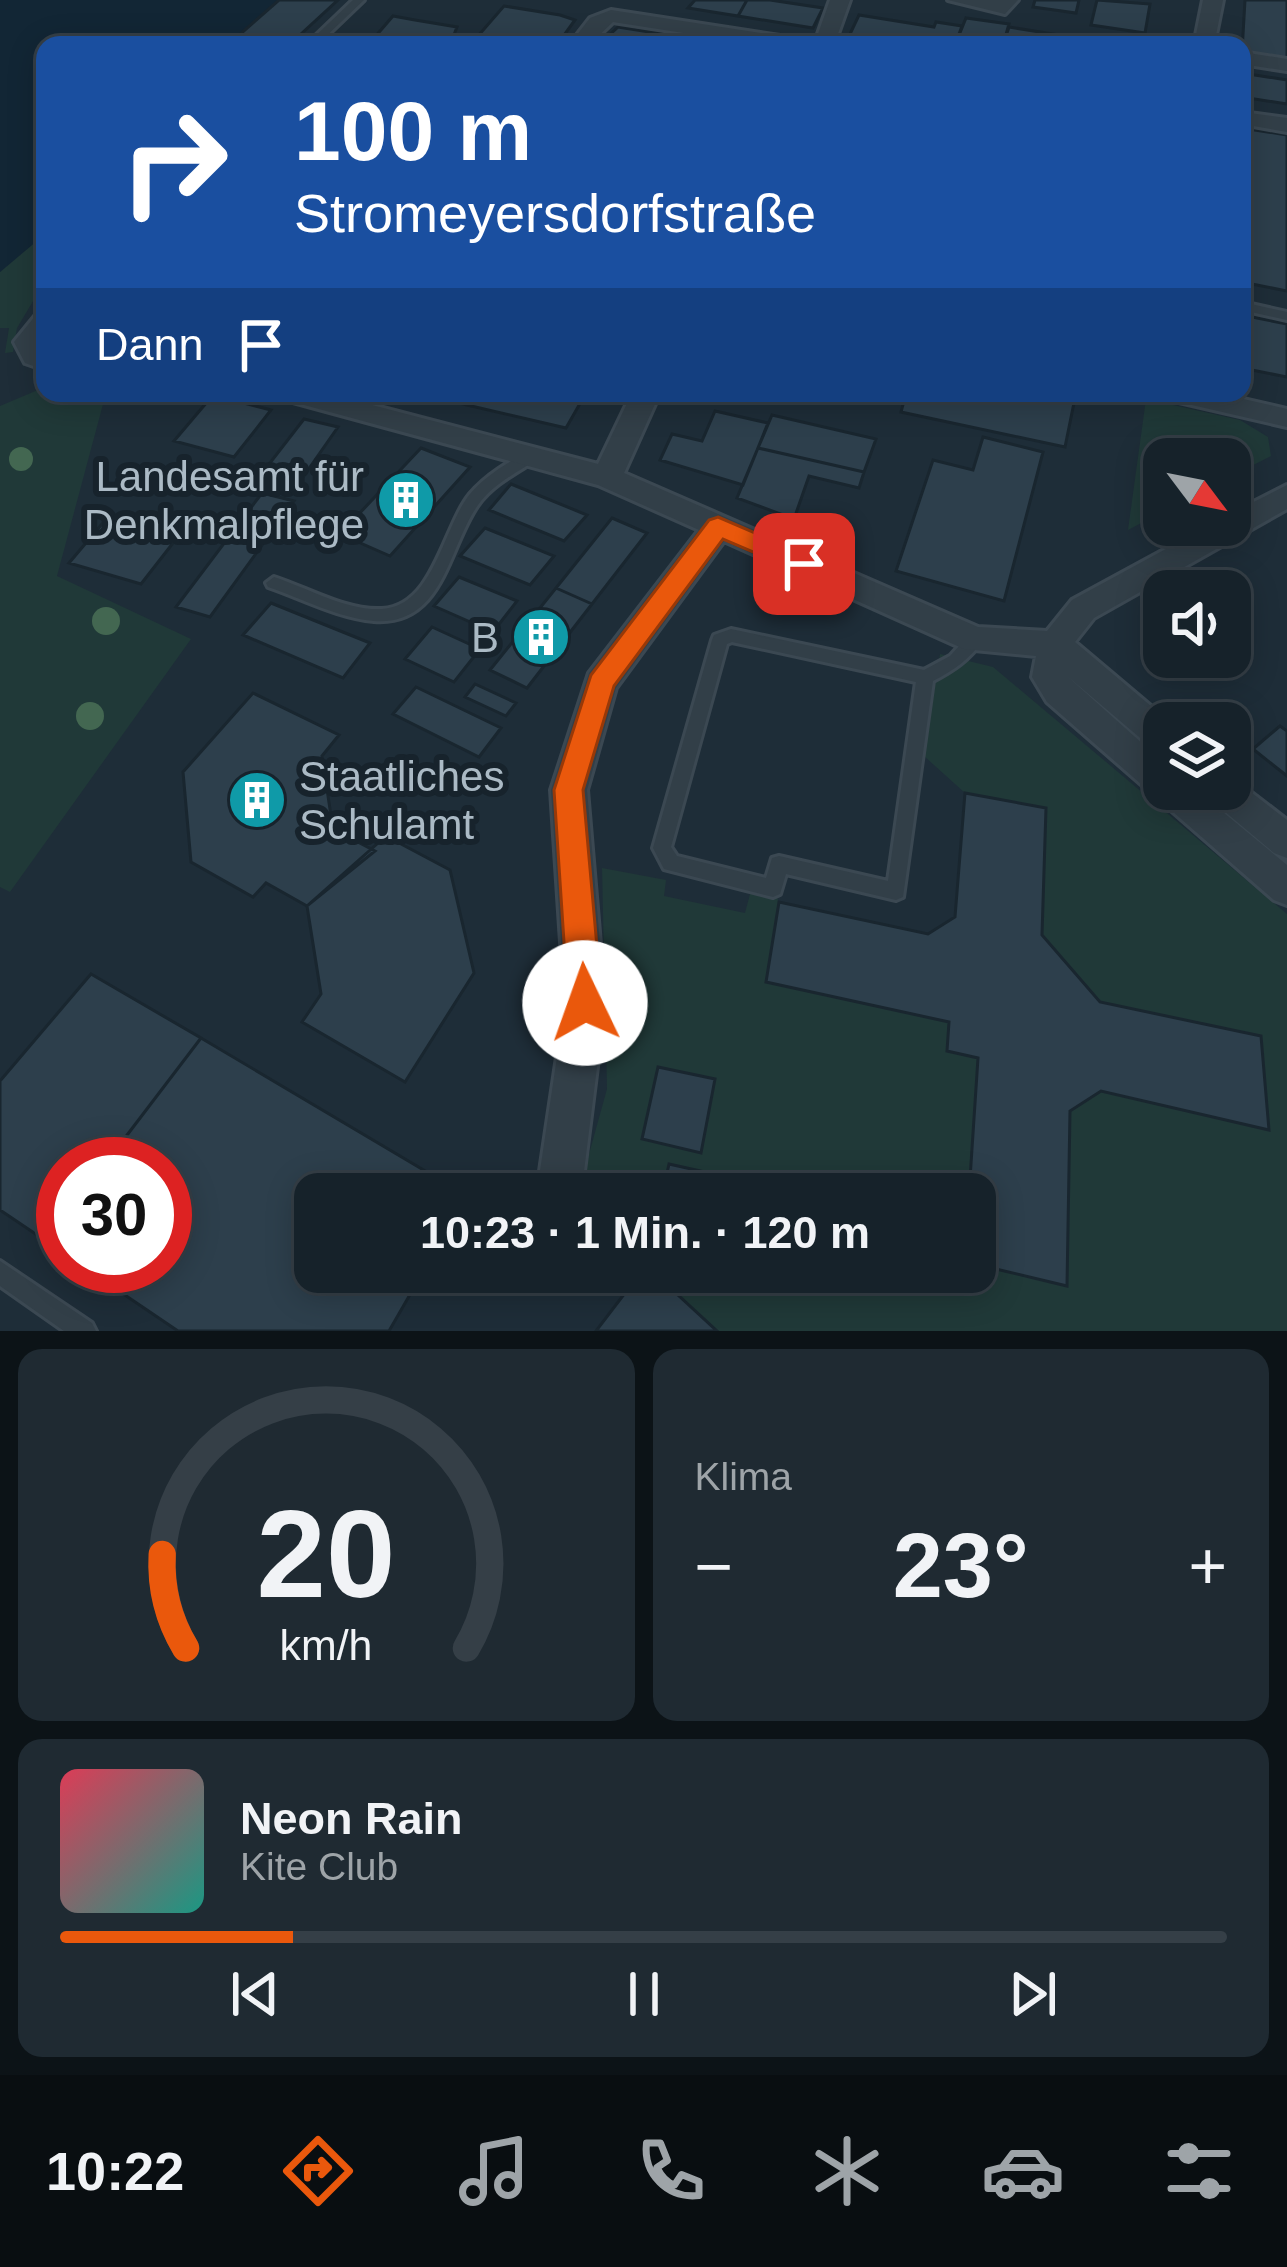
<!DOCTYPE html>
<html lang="de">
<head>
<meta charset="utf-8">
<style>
	:root { --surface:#16222a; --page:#1f2a32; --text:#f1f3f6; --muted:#9ea4a8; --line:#353f47; --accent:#ea580c }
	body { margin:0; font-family:Arial,sans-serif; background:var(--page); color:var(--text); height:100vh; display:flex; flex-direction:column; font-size:45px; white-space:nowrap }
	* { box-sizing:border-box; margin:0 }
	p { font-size:39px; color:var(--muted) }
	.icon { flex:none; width:66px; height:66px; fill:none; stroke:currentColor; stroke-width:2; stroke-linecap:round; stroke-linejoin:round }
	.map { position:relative; height:1331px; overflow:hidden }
	.details { display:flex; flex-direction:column; gap:18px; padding:18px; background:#0c1317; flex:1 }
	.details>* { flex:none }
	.guide { position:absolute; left:36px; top:36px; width:1215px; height:366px; border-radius:24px; box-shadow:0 6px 30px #0003,0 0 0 3px var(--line); background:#1a4fa0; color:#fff; overflow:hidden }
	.needle { width:78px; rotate:122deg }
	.buttons { position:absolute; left:1143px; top:438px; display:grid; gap:24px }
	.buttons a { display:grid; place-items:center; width:108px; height:108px; border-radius:24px; background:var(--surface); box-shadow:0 6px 30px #0003,0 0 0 3px var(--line); font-size:60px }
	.speed { position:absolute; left:36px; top:1137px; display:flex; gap:24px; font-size:60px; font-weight:700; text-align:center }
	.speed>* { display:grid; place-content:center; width:156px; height:156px; border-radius:50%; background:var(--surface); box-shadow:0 6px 30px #0003,0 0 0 3px var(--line); line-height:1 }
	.speed .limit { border:18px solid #d22; background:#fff; color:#111 }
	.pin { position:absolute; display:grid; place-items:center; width:102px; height:102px; color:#fff; margin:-51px; border-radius:24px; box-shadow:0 6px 18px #0006 }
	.me { position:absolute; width:132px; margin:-66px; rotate:357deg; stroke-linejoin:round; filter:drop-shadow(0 0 9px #0008) }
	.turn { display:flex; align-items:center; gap:42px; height:252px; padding:0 60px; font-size:54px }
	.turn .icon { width:156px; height:156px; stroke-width:2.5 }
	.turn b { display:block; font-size:84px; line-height:102px }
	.then { display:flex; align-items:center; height:114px; padding:0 60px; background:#0003; gap:24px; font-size:45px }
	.big { font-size:90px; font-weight:800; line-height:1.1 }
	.details .tile { flex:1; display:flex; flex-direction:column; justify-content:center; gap:18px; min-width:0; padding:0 42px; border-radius:24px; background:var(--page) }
	.details .dial { align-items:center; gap:0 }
	.dial svg { height:312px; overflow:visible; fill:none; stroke:var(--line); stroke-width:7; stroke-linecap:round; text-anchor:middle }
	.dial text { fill:var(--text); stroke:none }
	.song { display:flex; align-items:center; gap:36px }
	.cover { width:144px; height:144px; border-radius:18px; background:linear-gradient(135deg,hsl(350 70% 55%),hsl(170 70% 35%)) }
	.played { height:12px; border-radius:6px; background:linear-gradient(90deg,var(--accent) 20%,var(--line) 20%) }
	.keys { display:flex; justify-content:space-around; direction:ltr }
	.heat { display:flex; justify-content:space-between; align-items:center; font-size:66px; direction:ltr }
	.details .tiles { flex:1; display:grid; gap:18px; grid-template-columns:1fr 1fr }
	.tile:last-child { grid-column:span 2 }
	.trip { position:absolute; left:294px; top:1173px; width:702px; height:120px; border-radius:24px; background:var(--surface); box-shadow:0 6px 30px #0003,0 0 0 3px var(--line); font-weight:800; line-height:120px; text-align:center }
	.tab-bar { display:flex; height:192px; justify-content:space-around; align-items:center; background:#090e11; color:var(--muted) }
	.tab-bar .icon { width:84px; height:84px }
	.tab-bar .on { color:var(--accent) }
	.tab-bar b { font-size:54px; color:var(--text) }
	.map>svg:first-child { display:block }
	.green { fill:#203938 }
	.water { fill:#122635 }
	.building { fill:#2d3f4c; stroke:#19262f; stroke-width:3 }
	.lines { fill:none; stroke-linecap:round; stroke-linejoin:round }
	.lane-casing { stroke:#3b4852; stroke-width:6 }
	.street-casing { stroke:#3b4852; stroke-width:6 }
	.lane { fill:#323f48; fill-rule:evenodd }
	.street { fill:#323f48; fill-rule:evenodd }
	.tree { fill:#436751 }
	.route { fill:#ea580c; stroke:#983908; stroke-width:3 }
	.labels { text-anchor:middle; stroke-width:12; stroke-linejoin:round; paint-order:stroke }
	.poi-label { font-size:42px; fill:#abbac5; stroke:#17232c; text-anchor:end }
</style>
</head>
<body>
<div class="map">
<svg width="1287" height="1331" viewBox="0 0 1287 1331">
	<rect width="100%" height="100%" fill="#1e2d38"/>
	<!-- green -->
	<path class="green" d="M45 234V281L17 328 13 352 5 353 9 328H0V272Z
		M45 387V393H106L57 576 191 639 10 892 0 887V406Z
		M1146 399 1240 420 1268 437 1271 456 1230 477V459H1164V511L1128 530Z
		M940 654 993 667 1287 914V1331H717L653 1272H975V1264L1067 1286 1070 1111 1101 1091 1269 1129 1260 1036 1100 1002 1042 935 1046 808 965 793 924 756Z
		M602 868 666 880 664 896 745 913 753 883 773 888 779 902 766 982 949 1022 947 1051 978 1058 969 1194H578L607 1089Z"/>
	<!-- water -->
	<path class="water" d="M0 0H278L227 45H45V193L33 198 45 204V234L0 272Z"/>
	<!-- building -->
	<path class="building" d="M279 0H338L289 45 238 36Z
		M747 0H770L823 8 813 28 738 16Z
		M747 0 738 16 688 8 695 0Z
		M1035 0H1079L1076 13 1033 7Z
		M1097 0 1150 4 1145 33 1091 25Z
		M1245 0H1287V59L1242 52Z
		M504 6 560 15 575 20 557 45 471 44Z
		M859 15 934 27 936 22 962 26 955 45H921L850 34Z
		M393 16 415 20 457 27 450 45H368Z
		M966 18 1009 24 1003 45H955Z
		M618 27 706 41 599 45Z
		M1009 27 1077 38 1075 45H1003Z
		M1242 73 1287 80V104L1242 97Z
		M1242 128 1287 135V291L1242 282Z
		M1242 315 1287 324V377L1242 368Z
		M422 393H475L467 405Z
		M475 393H554L582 400 566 428 467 405Z
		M906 393H1076L1065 447 901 412Z
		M213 395 271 410 234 457 174 441Z
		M715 411 768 423 743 485 660 460 672 434 702 441Z
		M772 415 876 439 864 472 758 448Z
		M304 419 338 427 303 477 266 468Z
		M983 437 1043 452 1004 601 896 571 933 460 973 470Z
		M421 448 470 467 390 556 340 534Z
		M758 448 864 472 859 488 809 476 794 519 737 498Z
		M511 484 587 515 564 541 489 510Z
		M262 493 294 501 210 617 176 607Z
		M612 518 647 533 592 604 556 588Z
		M102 524 173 543 141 584 69 563Z
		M485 528 554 556 530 585 460 556Z
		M459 577 517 601 493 632 434 606Z
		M556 588 592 604 527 688 490 670Z
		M271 603 370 643 343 678 243 635Z
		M432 627 480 649 454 682 405 659Z
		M475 684 516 703 506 716 465 697Z
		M416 687 501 728 479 757 393 714Z
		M253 693 339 735 322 756 333 829 375 851 307 906 266 883 253 897 191 862 183 772Z
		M1280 726 1287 731V776L1253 749Z
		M965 793 1046 808 1042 935 1100 1002 1261 1036 1269 1130 1101 1091 1070 1111 1067 1286 975 1264V1194H969L978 1058 947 1051 949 1022 766 982 779 902 928 934 955 917Z
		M386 836 450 870 474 973 405 1082 302 1022 321 994 307 906Z
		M91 974 201 1038 105 1164H63V1219L46 1241 0 1210V1081Z
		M201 1038 464 1194H315V1272H423L389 1331H178L82 1266H165V1164H105Z
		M658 1067 715 1079 701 1153 642 1139Z
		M669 1164 718 1175 715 1194 663 1192Z
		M641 1272H653L717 1331H596Z"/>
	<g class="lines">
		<!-- lane casing -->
		<g class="lane-casing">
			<path id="lane" d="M353 0H364L317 45H306Z
				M1242 302 1287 312V320L1242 310Z
				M531 451 538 456 536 460C516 473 492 485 478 505 448 547 444 626 374 621 338 618 303 599 268 587L266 583 274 577C308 588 346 611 382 609 434 606 443 527 470 494 485 476 510 460 531 451Z
				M731 629 924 670 950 656 969 635H981L983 640C969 660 954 670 933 681L903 897 896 900 786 874 780 894 773 897 664 869 653 848 712 640 714 635ZM732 642 916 682 888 881 779 856 772 858 766 878 677 856 671 847 727 644Z
				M0 1261 92 1323 96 1331H64L0 1286Z"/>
		</g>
		<!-- street casing -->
		<g class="street-casing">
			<path id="street" d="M830 0H850L834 45H814Z
				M948 0H1018L1005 14Z
				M1203 0H1223L1214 45H1194Z
				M611 10 800 39 810 45H761L613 22 589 45H569L590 18Z
				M1242 52 1287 59V71L1242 64Z
				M1242 112 1287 118V132L1242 124Z
				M45 313 41 343 45 370 25 363 14 342 36 315Z
				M278 393H326L598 464 632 393H660L624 473 978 627 1047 631 1072 600 1210 525H1230V514L1287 485V509L1094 618 1075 642 1171 723H1164V752L1152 748 1066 675 1164 763V789H1195L1287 865V905L1274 900 1047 702 1032 677 1036 656 964 649 724 541 616 688 587 790 605 1003 584 1171 577 1186 562 1193 547 1186 540 1171 565 1003 551 790 589 673 699 530 598 485 282 399Z
				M1162 393H1217L1287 409V427L1166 399Z
				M1230 776 1287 820V858L1274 853 1211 800 1206 789H1230Z"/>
		</g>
		<!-- lane -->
		<use href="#lane" class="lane"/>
		<!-- street -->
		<use href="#street" class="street"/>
	</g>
	<!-- trees -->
	<g class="tree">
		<circle cx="21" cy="459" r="12"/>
		<circle cx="106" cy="621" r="14"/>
		<circle cx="90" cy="716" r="14"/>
	</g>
	<!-- route -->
	<path class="route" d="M718 517 813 558 817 564 804 574 723 539 614 686 583 790 602 1003 597 1015 585 1019 573 1015 568 1003 554 790 591 675 709 520Z"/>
	<!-- icons -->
	<defs>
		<g id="building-disc" transform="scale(3)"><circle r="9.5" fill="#0f9aa8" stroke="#17232c"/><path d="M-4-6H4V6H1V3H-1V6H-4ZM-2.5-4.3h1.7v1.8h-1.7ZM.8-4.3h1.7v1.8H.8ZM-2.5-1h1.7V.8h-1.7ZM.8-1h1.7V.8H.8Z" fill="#fff"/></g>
	</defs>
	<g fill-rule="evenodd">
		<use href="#building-disc" x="406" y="500"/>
		<use href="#building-disc" x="541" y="637"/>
		<use href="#building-disc" x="257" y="800"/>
	</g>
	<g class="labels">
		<!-- poi labels -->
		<g class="poi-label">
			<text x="364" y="491">Landesamt für<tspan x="364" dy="48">Denkmalpflege</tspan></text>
			<text x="499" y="652">B</text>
			<text x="299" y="791" text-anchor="start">Staatliches<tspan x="299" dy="48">Schulamt</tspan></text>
		</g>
	</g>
</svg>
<div class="buttons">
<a><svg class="needle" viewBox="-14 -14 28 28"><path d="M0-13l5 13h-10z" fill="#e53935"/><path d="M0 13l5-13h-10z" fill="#9ea4a8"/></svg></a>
<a><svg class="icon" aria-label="sound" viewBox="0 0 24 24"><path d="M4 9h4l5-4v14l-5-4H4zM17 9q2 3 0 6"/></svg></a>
<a><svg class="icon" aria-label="layers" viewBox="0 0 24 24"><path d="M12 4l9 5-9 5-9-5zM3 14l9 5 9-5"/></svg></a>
</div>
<div class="speed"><div class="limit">30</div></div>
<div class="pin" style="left:804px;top:564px;background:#d93025"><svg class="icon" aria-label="arrive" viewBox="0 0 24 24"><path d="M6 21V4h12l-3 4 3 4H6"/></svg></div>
<svg class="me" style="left:585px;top:1003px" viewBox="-20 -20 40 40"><circle r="19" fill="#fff"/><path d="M0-13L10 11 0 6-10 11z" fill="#ea580c"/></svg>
<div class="trip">10:23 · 1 Min. · 120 m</div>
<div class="guide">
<div class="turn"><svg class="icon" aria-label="right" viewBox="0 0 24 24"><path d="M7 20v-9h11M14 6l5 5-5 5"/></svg><div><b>100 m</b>Stromeyersdorfstraße</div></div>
<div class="then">Dann<svg class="icon" aria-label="arrive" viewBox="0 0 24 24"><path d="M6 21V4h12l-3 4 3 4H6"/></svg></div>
</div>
</div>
<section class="details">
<div class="tiles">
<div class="tile dial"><svg viewBox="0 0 100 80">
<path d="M14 69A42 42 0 1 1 86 69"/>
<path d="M14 69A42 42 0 0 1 8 45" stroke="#ea580c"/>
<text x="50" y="56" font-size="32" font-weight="700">20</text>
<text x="50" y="72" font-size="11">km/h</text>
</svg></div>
<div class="tile"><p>Klima</p>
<div class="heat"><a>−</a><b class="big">23°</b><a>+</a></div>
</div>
<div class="tile">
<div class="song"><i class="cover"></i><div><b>Neon Rain</b><p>Kite Club</p></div></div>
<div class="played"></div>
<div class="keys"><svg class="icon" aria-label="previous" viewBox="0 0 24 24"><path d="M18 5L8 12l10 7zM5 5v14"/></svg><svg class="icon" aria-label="pause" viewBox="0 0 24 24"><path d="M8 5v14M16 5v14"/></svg><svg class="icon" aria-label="next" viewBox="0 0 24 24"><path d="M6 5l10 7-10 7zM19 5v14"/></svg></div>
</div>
</div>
</section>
<nav class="tab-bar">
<b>10:22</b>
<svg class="icon on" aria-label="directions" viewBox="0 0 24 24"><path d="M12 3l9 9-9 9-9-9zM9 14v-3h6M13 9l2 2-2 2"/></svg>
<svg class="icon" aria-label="music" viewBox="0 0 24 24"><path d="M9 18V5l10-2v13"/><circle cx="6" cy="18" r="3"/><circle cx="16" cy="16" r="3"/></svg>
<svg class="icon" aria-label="phone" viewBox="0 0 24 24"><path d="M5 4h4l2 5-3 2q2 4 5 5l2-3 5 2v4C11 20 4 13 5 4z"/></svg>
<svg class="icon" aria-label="climate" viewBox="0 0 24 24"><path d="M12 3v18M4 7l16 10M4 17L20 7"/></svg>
<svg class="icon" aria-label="car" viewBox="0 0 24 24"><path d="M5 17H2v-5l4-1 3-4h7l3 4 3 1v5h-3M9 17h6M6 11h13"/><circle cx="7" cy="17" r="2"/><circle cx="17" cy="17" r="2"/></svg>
<svg class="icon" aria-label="filters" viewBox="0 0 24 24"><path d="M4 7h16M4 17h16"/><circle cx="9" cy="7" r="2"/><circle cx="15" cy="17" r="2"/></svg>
</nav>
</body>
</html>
